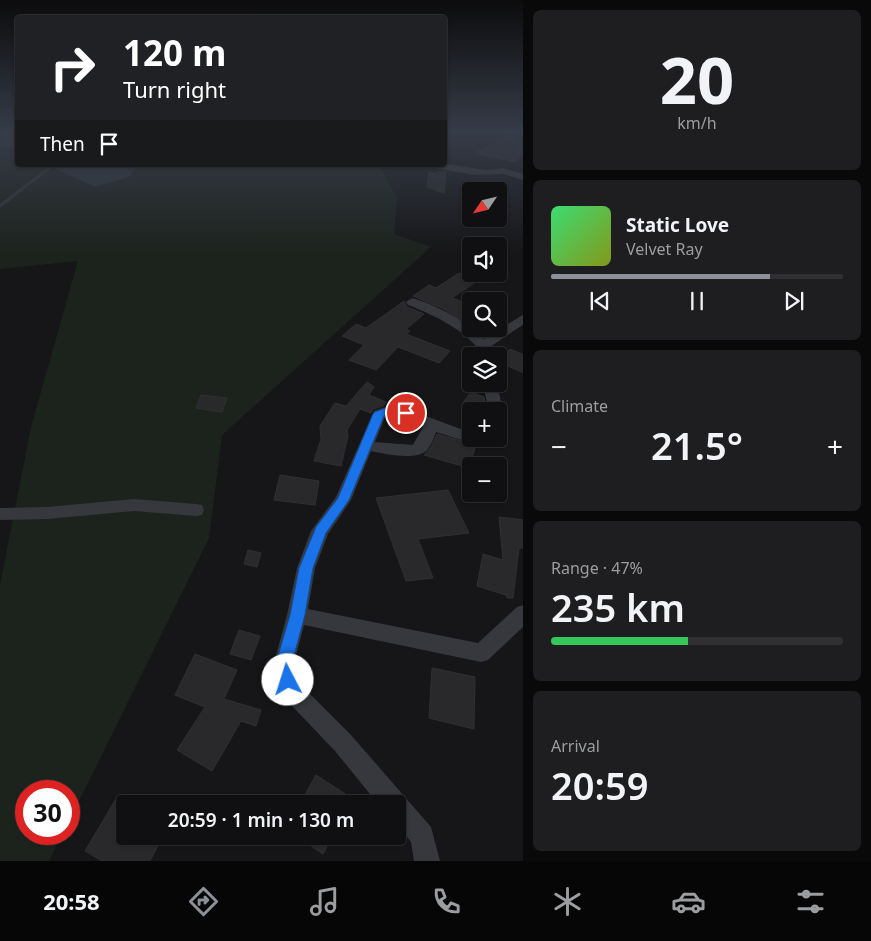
<!DOCTYPE html>
<html lang="en">
<head>
<meta charset="utf-8">
<style>
	:root { --surface:#101012; --page:#1e1e20; --text:#f1f3f6; --muted:#9c9d9f; --line:#303032; --accent:#8c9099 }
	body { margin:0; font-family:"Noto Sans",sans-serif; background:var(--page); color:var(--text); height:100vh; display:flex; flex-direction:column; font-size:19px; white-space:nowrap }
	* { box-sizing:border-box; margin:0 }
	p { font-size:16px; color:var(--muted) }
	.icon { flex:none; width:28px; height:28px; fill:none; stroke:currentColor; stroke-width:2; stroke-linecap:round; stroke-linejoin:round }
	.map { position:relative; flex:1; overflow:hidden }
	.details { display:flex; flex-direction:column; gap:10px; padding:10px; background:#09090a; width:348px }
	.details>* { flex:none }
	.hud { position:absolute; left:15px; top:15px; width:432px; height:152px; border-radius:5px; box-shadow:0 1px 4px #0004,0 0 0 1px var(--line); background:#202124; color:#fff; overflow:hidden }
	.needle { width:32px; rotate:235deg }
	.controls { position:absolute; left:462px; top:182px; display:grid; gap:10px }
	.controls a { display:grid; place-items:center; width:45px; height:45px; border-radius:5px; background:var(--surface); box-shadow:0 1px 4px #0004,0 0 0 1px var(--line); font-size:25px }
	.speed { position:absolute; left:15px; top:780px; display:flex; gap:10px; font-size:25px; font-weight:700; text-align:center }
	.speed>* { display:grid; place-content:center; width:65px; height:65px; border-radius:50%; background:var(--surface); box-shadow:0 1px 4px #0004,0 0 0 1px var(--line); line-height:1 }
	.speed .limit { border:8px solid #d22; background:#fff; color:#111 }
	.pin { position:absolute; display:grid; place-items:center; width:42px; height:42px; color:#fff; margin:-21px; border:2px solid #fff; border-radius:50%; box-shadow:0 1px 5px #0007 }
	.me { position:absolute; width:55px; margin:-28px; rotate:355deg; stroke-linejoin:round; filter:drop-shadow(0 0 4px #0008) }
	.turn { display:flex; align-items:center; gap:18px; height:105px; padding:0 25px; font-size:22px }
	.turn .icon { width:65px; height:65px; stroke-width:2.5 }
	.turn b { display:block; font-size:35px; line-height:42px }
	.then { display:flex; align-items:center; height:48px; padding:0 25px; background:#0003; gap:10px; font-size:19px }
	.big { font-size:38px; font-weight:600; line-height:1.1 }
	.details .tile { flex:1; display:flex; flex-direction:column; justify-content:center; gap:8px; min-width:0; padding:0 18px; border-radius:8px; background:var(--page) }
	.details .dial { align-items:center; gap:0 }
	.dial b { font-size:65px; line-height:1 }
	.song { display:flex; align-items:center; gap:15px }
	.cover { width:60px; height:60px; border-radius:8px; background:linear-gradient(135deg,hsl(140 70% 55%),hsl(70 70% 35%)) }
	.played { height:5px; border-radius:2px; background:linear-gradient(90deg,var(--accent) 75%,var(--line) 75%) }
	.keys { display:flex; justify-content:space-around; direction:ltr }
	.heat { display:flex; justify-content:space-between; align-items:center; font-size:28px; direction:ltr }
	.charge { height:8px; border-radius:4px; background:linear-gradient(90deg,#34c759 47%,var(--line) 0) }
	.trip { position:absolute; left:116px; top:795px; width:290px; height:50px; border-radius:5px; background:var(--surface); box-shadow:0 1px 4px #0004,0 0 0 1px var(--line); font-weight:600; line-height:50px; text-align:center }
	.tab-bar { display:flex; height:80px; justify-content:space-around; align-items:center; background:#060607; color:var(--muted) }
	.tab-bar .icon { width:35px; height:35px }
	.tab-bar .current { color:var(--accent) }
	.tab-bar b { font-size:22px; color:var(--text) }
	main { display:flex; flex:1; min-height:0 }
	.map>svg:first-child { display:block }
	.green { fill:#1c231d }
	.water { fill:#2c353c }
	.lines { fill:none; stroke-linecap:round; stroke-linejoin:round }
	.stream { stroke:#2c353c; stroke-width:3 }
	.building { fill:#29292c; stroke:#303034 }
	.street { fill:#37383d; fill-rule:evenodd }
	.route { fill:#1a73e8; stroke:#114b97 }
</style>
</head>
<body>
<main>
<div class="map">
<svg width="524" height="861" viewBox="0 0 524 861">
	<rect width="100%" height="100%" fill="#161618"/>
	<!-- green -->
	<path class="green" d="M17 148 18 165H48L51 167 129 177 138 165H379L397 198 394 234 431 247 222 435 209 538 69 821V791H26V834H62L49 861H0V585L31 427 78 261 0 269V149Z"/>
	<!-- water -->
	<path class="water" d="M0 133H17V148L0 149Z
		M48 165H138L129 177 95 187Z"/>
	<g class="lines">
		<!-- stream -->
		<path class="stream" d="M0 206 53 165"/>
	</g>
	<!-- building -->
	<path class="building" d="M512 133 515 143 524 144V153L515 162 475 153 496 142 500 143 499 140Z
		M441 171 446 172 444 193 427 187 429 172 436 174Z
		M459 273 477 281 452 298 471 305V326L442 308 413 296 429 285 436 288Z
		M404 301 407 307 424 314 406 329 410 331 406 334 450 351 439 363 398 347 376 370 349 360 364 345 342 336 356 324 366 328Z
		M510 349 524 355V373L499 362Z
		M367 382 374 387 369 395 386 402 383 406 373 409 371 413 360 409 347 430 348 436 341 466 314 461 321 439 320 426 335 403 346 406Z
		M471 392 484 397 486 408 484 411 462 404Z
		M201 395 227 398 222 412 196 408Z
		M437 434 476 445 469 468 424 455 431 447Z
		M280 475 319 481 315 505 274 500Z
		M448 490 469 533 418 539 433 578 406 581 376 498Z
		M499 517 524 520V548H519L513 598H507L506 595 477 586 483 554 503 560Z
		M248 550 261 553 257 567 244 564Z
		M239 630 260 636 251 660 230 654Z
		M195 654 237 670 224 699 261 710 256 726 241 721 212 771 177 750 205 707 175 695Z
		M432 668 475 677 474 729 429 718Z
		M316 775 361 804H300Z
		M116 799 125 805V836H163L150 861H102L85 851Z
		M297 836H332L323 854Z"/>
	<g class="lines">
		<!-- street -->
		<path class="street" d="M445 164 487 170 503 168 524 174V180L503 174 474 175 435 168 431 165Z
			M412 298C437 305 466 321 484 339L524 314V324L490 347 496 356H484C466 330 436 316 408 305L406 302Z
			M483 384H497L503 411 501 414 499 415V411H489Z
			M394 404 471 433V439H494L491 443H471L436 432C434 438 431 445 427 450 417 461 384 454 371 451L351 500 328 534 315 568 308 609 478 643 517 607 524 605V626L488 660 481 662 304 625 295 659 298 677 310 694 351 735 431 827 440 861H414L411 842 398 825V804H378L335 751 294 708 277 680 275 659 287 615 297 568 311 531 336 497 374 411ZM393 414 423 427 413 445 375 442 385 417Z
			M134 499 196 504 202 505 204 510 202 515 196 516 134 511 47 519 0 520V508L47 507Z"/>
	</g>
	<!-- sky -->
	<linearGradient id="sky" x2="0" y2="1"><stop stop-color="#0c0c0d"/><stop offset="0.52" stop-color="#363c48"/><stop offset="1" stop-color="#363c48" stop-opacity="0"/></linearGradient>
	<rect width="524" height="254" fill="url(#sky)"/>
	<!-- route -->
	<path class="route" d="M394 405 410 410 412 413 406 416 394 413 384 416 349 500 326 533 313 568 305 615 293 659 296 680 294 686 288 688 283 686 277 659 290 615 299 568 316 527 338 498 373 414 375 412Z"/>
</svg>
<div class="controls">
<a><svg class="needle" viewBox="-14 -14 28 28"><path d="M0-13l5 13h-10z" fill="#e53935"/><path d="M0 13l5-13h-10z" fill="#9c9d9f"/></svg></a>
<a><svg class="icon" aria-label="sound" viewBox="0 0 24 24"><path d="M4 9h4l5-4v14l-5-4H4zM17 9q2 3 0 6"/></svg></a>
<a><svg class="icon" aria-label="search" viewBox="0 0 24 24"><circle cx="10" cy="10" r="6"/><path d="M15 15l6 6"/></svg></a>
<a><svg class="icon" aria-label="layers" viewBox="0 0 24 24"><path d="M12 4l9 5-9 5-9-5zM3 14l9 5 9-5"/></svg></a>
<a>+</a>
<a>−</a>
</div>
<div class="speed"><div class="limit">30</div></div>
<div class="pin" style="left:406px;top:413px;background:#d93025"><svg class="icon" aria-label="arrive" viewBox="0 0 24 24"><path d="M6 21V4h12l-3 4 3 4H6"/></svg></div>
<svg class="me" style="left:288px;top:680px" viewBox="-20 -20 40 40"><circle r="19" fill="#fff"/><path d="M0-13L10 11 0 6-10 11z" fill="#1a73e8"/></svg>
<div class="trip">20:59 · 1 min · 130 m</div>
<div class="hud">
<div class="turn"><svg class="icon" aria-label="right" viewBox="0 0 24 24"><path d="M7 20v-9h11M14 6l5 5-5 5"/></svg><div><b>120 m</b>Turn right</div></div>
<div class="then">Then<svg class="icon" aria-label="arrive" viewBox="0 0 24 24"><path d="M6 21V4h12l-3 4 3 4H6"/></svg></div>
</div>
</div>
<section class="details">
<div class="tile dial"><b>20</b><p>km/h</p></div>
<div class="tile">
<div class="song"><i class="cover"></i><div><b>Static Love</b><p>Velvet Ray</p></div></div>
<div class="played"></div>
<div class="keys"><svg class="icon" aria-label="previous" viewBox="0 0 24 24"><path d="M18 5L8 12l10 7zM5 5v14"/></svg><svg class="icon" aria-label="pause" viewBox="0 0 24 24"><path d="M8 5v14M16 5v14"/></svg><svg class="icon" aria-label="next" viewBox="0 0 24 24"><path d="M6 5l10 7-10 7zM19 5v14"/></svg></div>
</div>
<div class="tile"><p>Climate</p>
<div class="heat"><a>−</a><b class="big">21.5°</b><a>+</a></div>
</div>
<div class="tile"><p>Range · 47%</p><b class="big">235 km</b><div class="charge"></div></div>
<div class="tile"><p>Arrival</p><b class="big">20:59</b></div>
</section>
</main>
<nav class="tab-bar">
<b>20:58</b>
<svg class="icon current" aria-label="directions" viewBox="0 0 24 24"><path d="M12 3l9 9-9 9-9-9zM9 14v-3h6M13 9l2 2-2 2"/></svg>
<svg class="icon" aria-label="music" viewBox="0 0 24 24"><path d="M9 18V5l10-2v13"/><circle cx="6" cy="18" r="3"/><circle cx="16" cy="16" r="3"/></svg>
<svg class="icon" aria-label="phone" viewBox="0 0 24 24"><path d="M5 4h4l2 5-3 2q2 4 5 5l2-3 5 2v4C11 20 4 13 5 4z"/></svg>
<svg class="icon" aria-label="climate" viewBox="0 0 24 24"><path d="M12 3v18M4 7l16 10M4 17L20 7"/></svg>
<svg class="icon" aria-label="car" viewBox="0 0 24 24"><path d="M5 17H2v-5l4-1 3-4h7l3 4 3 1v5h-3M9 17h6M6 11h13"/><circle cx="7" cy="17" r="2"/><circle cx="17" cy="17" r="2"/></svg>
<svg class="icon" aria-label="filters" viewBox="0 0 24 24"><path d="M4 7h16M4 17h16"/><circle cx="9" cy="7" r="2"/><circle cx="15" cy="17" r="2"/></svg>
</nav>
</body>
</html>
